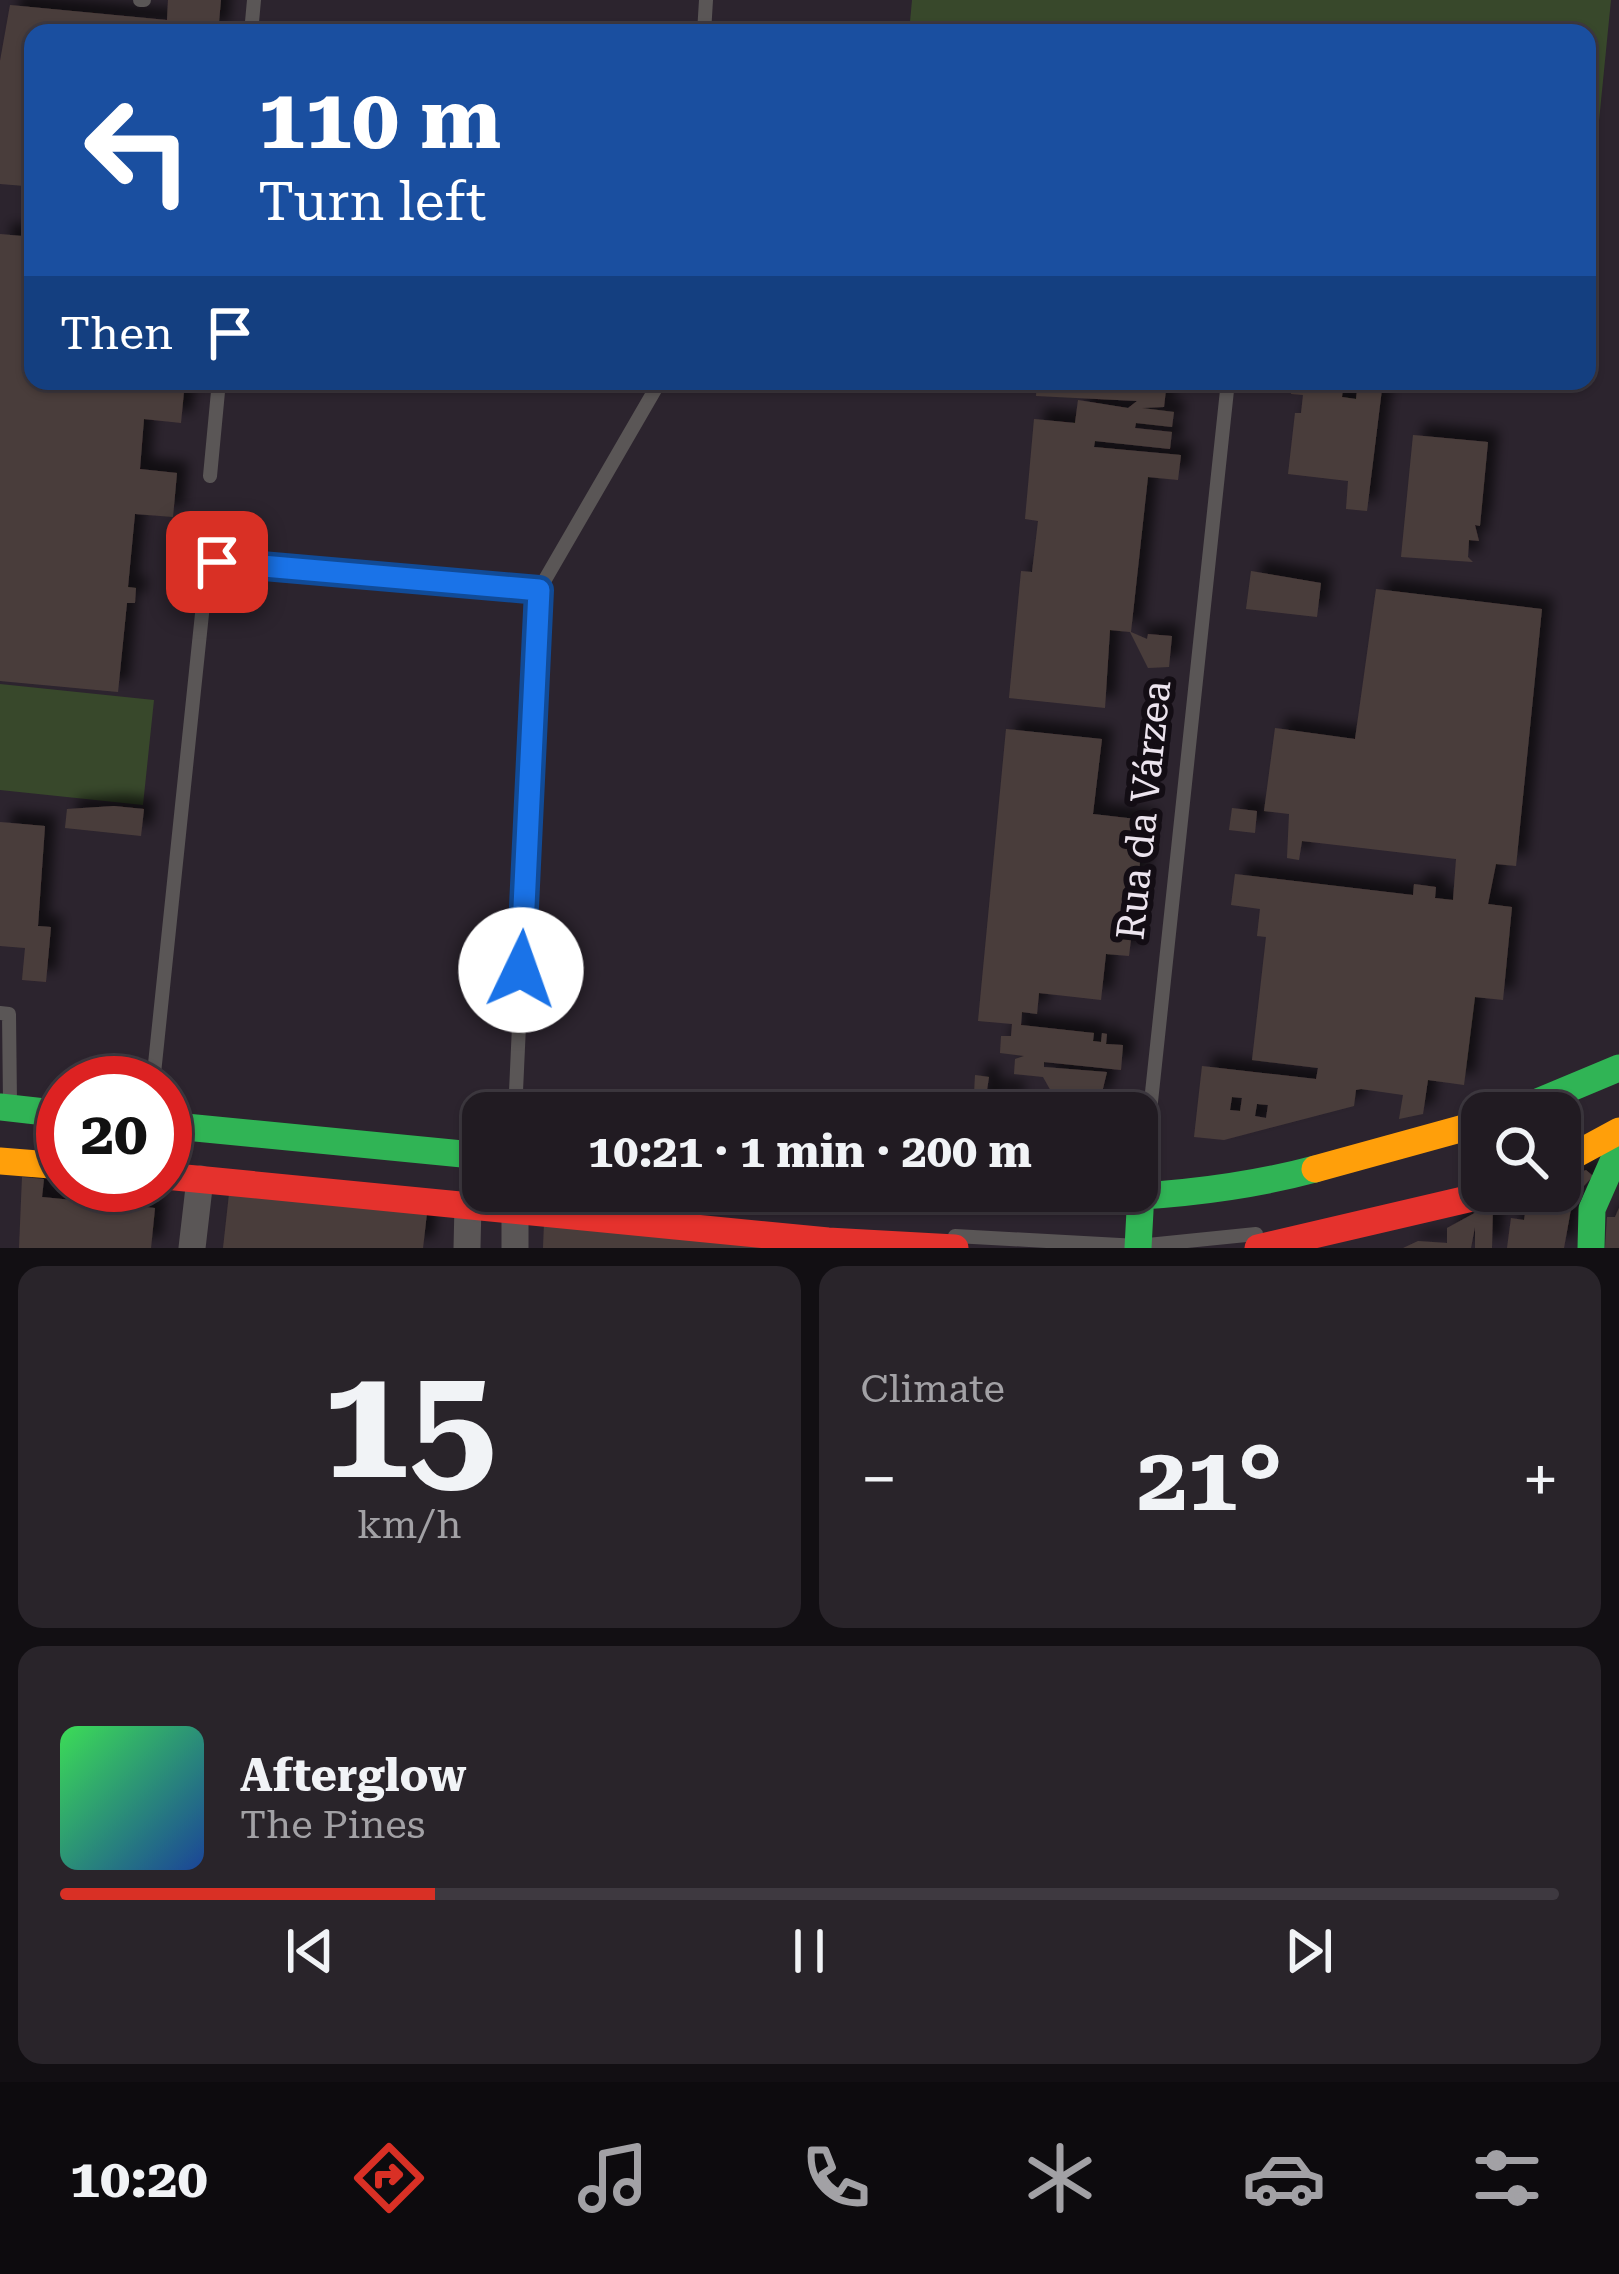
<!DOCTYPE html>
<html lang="en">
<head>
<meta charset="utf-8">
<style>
	:root { --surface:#211b22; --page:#29242a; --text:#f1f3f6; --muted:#a2a1a5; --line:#3e3940; --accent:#d93025 }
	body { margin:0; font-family:"Roboto Serif",serif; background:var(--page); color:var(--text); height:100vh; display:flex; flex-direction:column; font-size:45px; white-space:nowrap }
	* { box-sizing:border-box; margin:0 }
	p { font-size:39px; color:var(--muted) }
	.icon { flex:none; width:66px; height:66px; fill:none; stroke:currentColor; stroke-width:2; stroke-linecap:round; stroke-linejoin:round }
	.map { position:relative; height:1248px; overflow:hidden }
	.side { display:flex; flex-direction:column; gap:18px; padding:18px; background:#120f13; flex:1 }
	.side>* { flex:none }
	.top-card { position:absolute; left:24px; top:24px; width:1572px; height:366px; border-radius:24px; box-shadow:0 3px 9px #0004,0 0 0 3px var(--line); background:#1a4fa0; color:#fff; overflow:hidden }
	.buttons { position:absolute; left:1461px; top:1092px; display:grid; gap:24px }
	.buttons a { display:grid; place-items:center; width:120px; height:120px; border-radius:24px; background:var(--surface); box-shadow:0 3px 9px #0004,0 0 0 3px var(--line); font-size:60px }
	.speed { position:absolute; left:36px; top:1056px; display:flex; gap:24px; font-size:60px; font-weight:700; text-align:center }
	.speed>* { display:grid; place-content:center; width:156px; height:156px; border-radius:50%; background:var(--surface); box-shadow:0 3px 9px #0004,0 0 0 3px var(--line); line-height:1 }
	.speed .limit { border:18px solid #d22; background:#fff; color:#111 }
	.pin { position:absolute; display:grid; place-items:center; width:102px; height:102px; color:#fff; margin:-51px; border-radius:24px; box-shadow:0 6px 18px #0006 }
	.me { position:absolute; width:132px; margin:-66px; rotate:3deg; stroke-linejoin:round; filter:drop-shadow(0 0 9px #0008) }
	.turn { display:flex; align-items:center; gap:42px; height:252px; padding:0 36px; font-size:54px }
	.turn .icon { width:156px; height:156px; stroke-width:2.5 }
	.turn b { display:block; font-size:84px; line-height:102px }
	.then { display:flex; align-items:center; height:114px; padding:0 36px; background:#0003; gap:24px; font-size:45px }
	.big { font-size:90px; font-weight:700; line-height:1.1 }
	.side .card { flex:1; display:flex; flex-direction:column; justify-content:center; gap:18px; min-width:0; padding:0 42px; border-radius:24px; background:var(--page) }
	.side .dial { align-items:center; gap:0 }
	.dial b { font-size:156px; line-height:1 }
	.song { display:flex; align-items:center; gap:36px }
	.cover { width:144px; height:144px; border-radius:18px; background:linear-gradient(135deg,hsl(130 70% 55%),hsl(220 70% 35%)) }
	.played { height:12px; border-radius:6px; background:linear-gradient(90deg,var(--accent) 25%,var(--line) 25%) }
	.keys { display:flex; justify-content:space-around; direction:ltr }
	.heat { display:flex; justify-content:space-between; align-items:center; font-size:66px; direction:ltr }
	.side .tiles { flex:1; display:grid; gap:18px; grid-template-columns:1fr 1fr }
	.card:last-child { grid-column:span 2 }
	.trip { position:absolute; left:462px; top:1092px; width:696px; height:120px; border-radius:24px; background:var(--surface); box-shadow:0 3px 9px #0004,0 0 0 3px var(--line); font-weight:700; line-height:120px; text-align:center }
	.tabs { display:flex; height:192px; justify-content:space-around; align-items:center; background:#0d0b0e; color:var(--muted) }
	.tabs .icon { width:84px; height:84px }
	.tabs .current { color:var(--accent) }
	.tabs b { font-size:54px; color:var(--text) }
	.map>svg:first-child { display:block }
	.green { fill:#38482b }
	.building { fill:#4a3d3b; fill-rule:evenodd; filter:url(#shadow) }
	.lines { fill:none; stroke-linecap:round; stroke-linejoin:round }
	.lane { stroke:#5a5656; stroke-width:14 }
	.street { stroke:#5a5656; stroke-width:27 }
	.fast { stroke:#30b455; stroke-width:27 }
	.slow { stroke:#ff9f0a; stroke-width:27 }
	.jam { stroke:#e5322d; stroke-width:27 }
	.route-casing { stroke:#114b97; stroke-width:30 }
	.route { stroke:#1a73e8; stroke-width:21 }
	.labels { text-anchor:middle; stroke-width:12; stroke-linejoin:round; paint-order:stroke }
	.street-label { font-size:39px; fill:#ece4ee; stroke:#130d14 }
</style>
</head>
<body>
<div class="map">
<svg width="1619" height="1248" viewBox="0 0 1619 1248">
	<defs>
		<filter id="shadow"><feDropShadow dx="11" dy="-11" stdDeviation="6" flood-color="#0009"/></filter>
	</defs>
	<rect width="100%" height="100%" fill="#2c242e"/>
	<!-- green -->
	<path class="green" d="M912 0H1611L1587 242V33H909Z
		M0 684 154 700 143 805 0 790Z"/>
	<!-- building -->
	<path class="building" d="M168 0H221L218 33H33V193H25V186L0 184V61L10 5 167 20Z
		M0 234 33 237V381H185L181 423 144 419 140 469 177 473 173 517 135 514 128 587 136 588 135 603H127L118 692 0 681Z
		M1037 381H1167L1164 407 1142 408 1174 412 1172 427 1136 423 1135 428 1172 432 1170 449 1095 441 1094 447 1181 455 1178 480 1148 477 1131 632 1147 639 1148 634 1172 636 1169 667 1148 668 1130 632 1110 630 1105 708 1009 698 1021 571 1032 572 1038 521 1025 519 1034 419 1075 423 1078 400 1128 408 1137 401 1036 396Z
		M1292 381H1344L1342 397 1356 399 1358 381H1383L1367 511 1346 509 1348 481 1288 474 1295 413H1301L1303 395 1291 394Z
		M1413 435 1488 442 1480 526 1475 525 1479 541 1469 540 1468 557 1473 562 1401 557Z
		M1251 571 1321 583 1317 617 1246 609Z
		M1376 589 1542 609 1516 866 1496 864 1488 904 1512 907 1503 1000 1475 997 1464 1085 1428 1080 1423 1114 1399 1119 1403 1095 1361 1089 1356 1090 1354 1106 1224 1140 1194 1137 1202 1066 1316 1079 1318 1068 1252 1060 1266 937 1257 936 1260 909 1231 905 1235 874 1413 895 1414 884 1436 887 1435 898 1453 900 1456 859 1302 841 1299 860 1287 858 1289 814 1264 811 1275 728 1355 739ZM1232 1097 1242 1098 1240 1111 1230 1110ZM1257 1104 1268 1105 1266 1118 1255 1116Z
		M1006 729 1102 739 1093 814 1145 820 1129 956 1106 954 1101 1000 1039 993 1037 1014 1022 1012 1021 1025 1094 1033 1093 1041 1101 1042 1102 1033 1107 1034 1106 1044 1123 1045 1121 1070 1044 1062V1067L1107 1072 1100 1101 1064 1097 1052 1093 1043 1077 1014 1074 1015 1059 1024 1056 1000 1053 1001 1036H1011L1012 1024 978 1021Z
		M114 806 144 809 141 836 65 828 67 809Z
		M1232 808 1257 811 1255 833 1229 830Z
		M0 822 45 826 38 926 51 927 46 982 22 980 25 948 0 946Z
		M975 1075 989 1077 987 1090 1014 1093 1013 1105 988 1103 987 1108 1007 1113H973Z
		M1586 1170 1593 1176 1573 1198 1564 1248H1507L1511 1218 1524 1220 1527 1201 1535 1203 1539 1191H1560V1180Z
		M22 1177 44 1179 42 1197 155 1208 151 1248H19Z
		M229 1194 427 1213 423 1248H223Z
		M1493 1203 1492 1248H1475V1227L1471 1248H1403L1418 1241 1447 1243V1228Z
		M1619 1208V1248H1605L1607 1217H1615Z
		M544 1223 770 1248H543Z"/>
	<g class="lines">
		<!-- lane -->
		<path class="lane" d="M140 0H144
			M251 33 254 0
			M704 33 706 0
			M210 476 219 381
			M0 1013 9 1014 10 1102
			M153 1083 207 566 217 562 539 590 660 381
			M515 1113 539 590
			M1142 1186 1228 381
			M718 1191 862 1204
			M955 1236 1138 1246 1256 1234"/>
		<!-- street -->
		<path class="street" d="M192 1248 200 1179
			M467 1248 468 1205
			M515 1248V1210"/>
		<!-- fast -->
		<path class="fast" d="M0 1107 63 1114
			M1511 1113 1619 1068
			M165 1125 483 1156
			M864 1191C1009 1202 1174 1207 1315 1169
			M1138 1248 1141 1192
			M1591 1248 1592 1209 1619 1148"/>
		<!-- slow -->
		<path class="slow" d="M0 1161 63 1166
			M1560 1163 1619 1131
			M1315 1169 1482 1123"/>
		<!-- jam -->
		<path class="jam" d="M165 1176 828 1241 955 1248
			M1258 1248 1502 1191"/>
	</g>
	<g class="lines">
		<!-- route casing -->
		<g class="route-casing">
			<path id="route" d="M217 562 539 590 521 970"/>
		</g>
		<!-- route -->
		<use href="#route" class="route"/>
	</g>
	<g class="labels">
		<!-- street labels -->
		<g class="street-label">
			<text transform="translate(1143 810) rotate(-84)" y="14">Rua da Várzea</text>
		</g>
	</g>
</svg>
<div class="buttons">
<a><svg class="icon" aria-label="search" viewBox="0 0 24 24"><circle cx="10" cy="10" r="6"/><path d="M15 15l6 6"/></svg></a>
</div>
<div class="speed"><div class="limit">20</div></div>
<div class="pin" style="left:217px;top:562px;background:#d93025"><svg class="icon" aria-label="arrive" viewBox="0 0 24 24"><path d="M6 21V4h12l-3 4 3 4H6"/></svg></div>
<svg class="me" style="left:521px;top:970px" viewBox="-20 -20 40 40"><circle r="19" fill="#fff"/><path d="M0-13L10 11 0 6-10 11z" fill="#1a73e8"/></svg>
<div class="trip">10:21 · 1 min · 200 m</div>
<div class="top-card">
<div class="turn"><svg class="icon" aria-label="left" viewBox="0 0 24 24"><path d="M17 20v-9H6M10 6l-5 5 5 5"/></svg><div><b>110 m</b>Turn left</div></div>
<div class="then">Then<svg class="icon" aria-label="arrive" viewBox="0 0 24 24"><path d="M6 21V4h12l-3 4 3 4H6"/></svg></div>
</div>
</div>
<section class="side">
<div class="tiles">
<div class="card dial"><b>15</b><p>km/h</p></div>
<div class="card"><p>Climate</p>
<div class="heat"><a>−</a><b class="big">21°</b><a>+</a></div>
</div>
<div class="card">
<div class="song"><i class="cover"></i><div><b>Afterglow</b><p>The Pines</p></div></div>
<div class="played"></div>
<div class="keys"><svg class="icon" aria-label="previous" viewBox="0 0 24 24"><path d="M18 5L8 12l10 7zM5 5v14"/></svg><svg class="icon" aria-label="pause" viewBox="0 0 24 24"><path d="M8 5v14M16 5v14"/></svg><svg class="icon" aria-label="next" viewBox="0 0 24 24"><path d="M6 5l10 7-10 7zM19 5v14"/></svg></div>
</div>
</div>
</section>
<nav class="tabs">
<b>10:20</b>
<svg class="icon current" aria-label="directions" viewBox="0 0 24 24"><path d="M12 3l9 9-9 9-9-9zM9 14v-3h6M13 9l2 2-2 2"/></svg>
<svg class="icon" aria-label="music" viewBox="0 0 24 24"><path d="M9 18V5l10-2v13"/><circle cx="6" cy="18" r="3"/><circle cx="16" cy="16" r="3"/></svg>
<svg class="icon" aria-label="phone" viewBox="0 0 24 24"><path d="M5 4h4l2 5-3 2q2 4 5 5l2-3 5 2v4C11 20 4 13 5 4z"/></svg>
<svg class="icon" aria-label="climate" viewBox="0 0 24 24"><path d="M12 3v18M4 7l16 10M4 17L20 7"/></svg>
<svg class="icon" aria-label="car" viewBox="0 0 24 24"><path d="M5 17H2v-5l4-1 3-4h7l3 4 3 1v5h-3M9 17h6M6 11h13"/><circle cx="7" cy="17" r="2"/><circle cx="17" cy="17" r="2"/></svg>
<svg class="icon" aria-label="filters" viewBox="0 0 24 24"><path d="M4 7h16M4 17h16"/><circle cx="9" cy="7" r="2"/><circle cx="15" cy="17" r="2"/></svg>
</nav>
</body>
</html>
